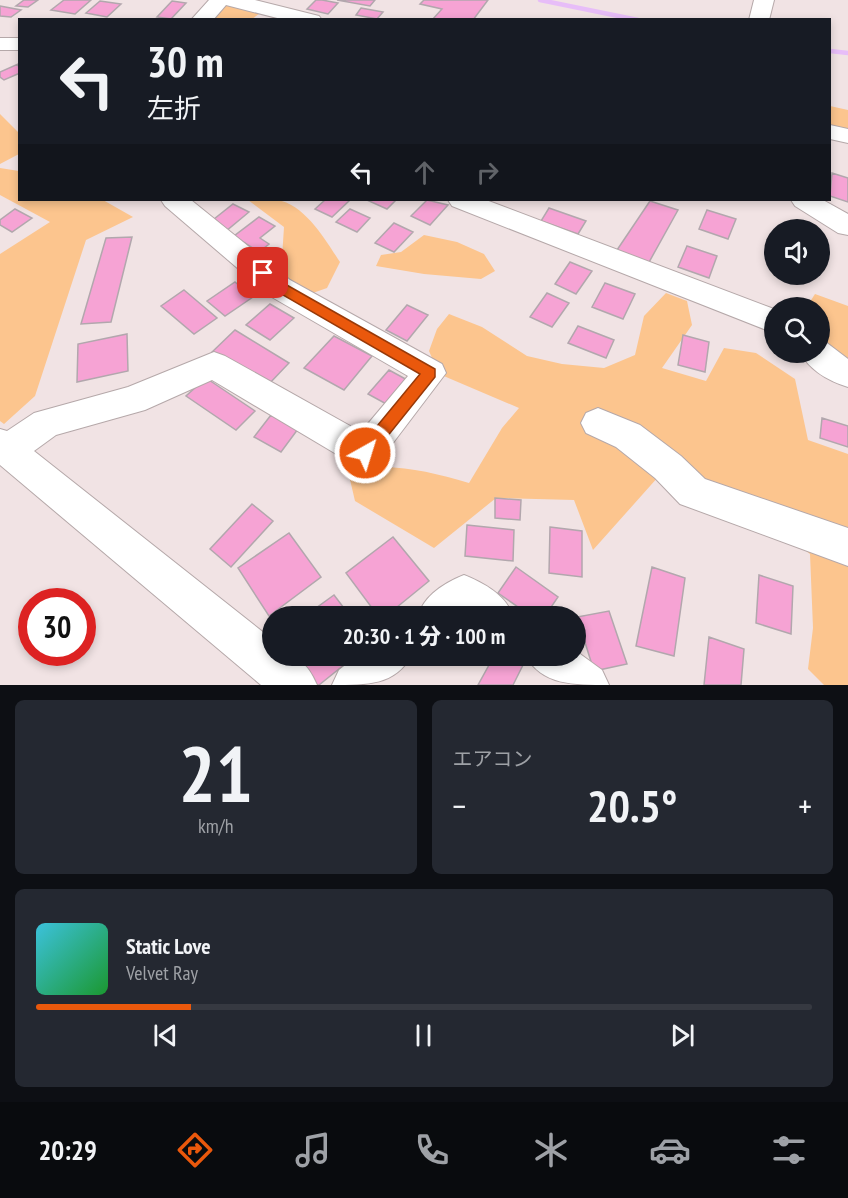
<!DOCTYPE html>
<html lang="ja">
<head>
<meta charset="utf-8">
<style>
	:root { --surface:#171b24; --page:#242831; --text:#f1f3f6; --muted:#9ea1a6; --line:#363941; --accent:#ea580c }
	body { margin:0; font-family:"PT Sans Narrow","Noto Sans JP",sans-serif; background:var(--page); color:var(--text); height:100vh; display:flex; flex-direction:column; font-size:22px; white-space:nowrap }
	* { box-sizing:border-box; margin:0 }
	p { font-size:20px; color:var(--muted) }
	.icon { flex:none; width:33px; height:33px; fill:none; stroke:currentColor; stroke-width:2; stroke-linecap:round; stroke-linejoin:round }
	.map { position:relative; height:685px; overflow:hidden }
	.drawer { display:flex; flex-direction:column; gap:15px; padding:15px; background:#0d0f14; flex:1 }
	.drawer>* { flex:none }
	.top-card { position:absolute; left:18px; top:18px; width:813px; height:183px; border-radius:0px; box-shadow:0 3px 9px #0003; background:#171b24; color:var(--text); overflow:hidden }
	.fabs { position:absolute; left:764px; top:219px; display:grid; gap:12px }
	.fabs a { display:grid; place-items:center; width:66px; height:66px; border-radius:50%; background:var(--surface); box-shadow:0 3px 9px #0003; font-size:30px }
	.speed { position:absolute; left:18px; top:588px; display:flex; gap:12px; font-size:30px; font-weight:700; text-align:center }
	.speed>* { display:grid; place-content:center; width:78px; height:78px; border-radius:50%; background:var(--surface); box-shadow:0 3px 9px #0003; line-height:1 }
	.speed .limit { border:9px solid #d22; background:#fff; color:#111 }
	.pin { position:absolute; display:grid; place-items:center; width:51px; height:51px; color:#fff; margin:-26px; border-radius:12px; box-shadow:0 3px 9px #0006 }
	.me { position:absolute; width:66px; margin:-33px; rotate:39deg; stroke-linejoin:round; filter:drop-shadow(0 0 4px #0008) }
	.turn { display:flex; align-items:center; gap:21px; height:126px; padding:0 30px; font-size:27px }
	.turn .icon { width:78px; height:78px; stroke-width:2.5 }
	.turn b { display:block; font-size:42px; line-height:51px }
	.lanes { display:flex; align-items:center; height:57px; padding:0 30px; background:#0003; justify-content:center; gap:30px; direction:ltr }
	.lanes .off { opacity:.35 }
	.big { font-size:45px; font-weight:800; line-height:1.1 }
	.drawer .widget { flex:1; display:flex; flex-direction:column; justify-content:center; gap:9px; min-width:0; padding:0 21px; border-radius:9px; background:var(--page) }
	.drawer .dial { align-items:center; gap:0 }
	.dial b { font-size:78px; line-height:1 }
	.song { display:flex; align-items:center; gap:18px }
	.cover { width:72px; height:72px; border-radius:9px; background:linear-gradient(135deg,hsl(190 70% 55%),hsl(130 70% 35%)) }
	.played { height:6px; border-radius:3px; background:linear-gradient(90deg,var(--accent) 20%,var(--line) 20%) }
	.keys { display:flex; justify-content:space-around; direction:ltr }
	.heat { display:flex; justify-content:space-between; align-items:center; font-size:33px; direction:ltr }
	.drawer .tiles { flex:1; display:grid; gap:15px; grid-template-columns:1fr 1fr }
	.widget:last-child { grid-column:span 2 }
	.trip { position:absolute; left:262px; top:606px; width:324px; height:60px; border-radius:30px; background:var(--surface); box-shadow:0 3px 9px #0003; font-weight:800; line-height:60px; text-align:center }
	.tabs { display:flex; height:96px; justify-content:space-around; align-items:center; background:#090b0e; color:var(--muted) }
	.tabs .icon { width:42px; height:42px }
	.tabs .active { color:var(--accent) }
	.tabs b { font-size:27px; color:var(--text) }
	.map>svg:first-child { display:block }
	.green { fill:#fcc58e }
	.lines { fill:none; stroke-linecap:round; stroke-linejoin:round }
	.stream { stroke:#e7bdf8; stroke-width:4.5 }
	.building { fill:#f6a3d4; stroke:#b2a7ad; stroke-width:1.5 }
	.minor-casing { stroke:#b5a8a9; stroke-width:2 }
	.minor { fill:#fff; fill-rule:evenodd }
	.route { fill:#ea580c; stroke:#983908; stroke-width:1.5 }
</style>
</head>
<body>
<div class="map">
<svg width="848" height="685" viewBox="0 0 848 685">
	<rect width="100%" height="100%" fill="#f1e3e4"/>
	<!-- green -->
	<path class="green" d="M220 0 266 9 252 19 201 20Z
		M830 106 848 110V136L830 132Z
		M0 114 20 134 19 154 0 164Z
		M0 168 19 171 20 200H103L133 217 86 240 35 396 4 424 0 421V254L50 222 0 195Z
		M248 200C257 200 268 198 277 200 305 204 326 241 340 262L327 288 307 295 280 288 284 227Z
		M424 235 457 242 484 254 495 271 481 279 424 274 376 266 381 255 401 252Z
		M666 293 687 301 692 325 662 368 706 381 724 348 756 353 795 379 808 440 848 454V685H824L808 669 813 628 810 554 760 516 667 467 593 550 574 500 496 498 434 548 355 501 348 471C391 462 427 471 469 483L502 428 519 408 439 374 429 351 437 329 449 314 482 327 527 356 562 364 604 368 635 355 644 316Z
		M815 294 848 306V374L819 352V308H806Z"/>
	<g class="lines">
		<!-- stream -->
		<path class="stream" d="M540 0 638 20
			M830 51 848 53"/>
	</g>
	<!-- building -->
	<path class="building" d="M24 0H38L28 7 16 6Z
		M64 0H91L75 14 51 10Z
		M316 0H322L338 3 328 14 307 9Z
		M337 0H375L370 6Z
		M424 0H488L473 20H432L442 9 420 4Z
		M100 1 121 4 107 17 86 13Z
		M172 1 186 3 171 19 157 17Z
		M0 6 21 10 11 17 0 16Z
		M361 8 383 12 377 19 356 15Z
		M18 64 20 73 4 80 0 77V72Z
		M832 173 848 178V202L830 196Z
		M325 200H350L332 217 315 209Z
		M371 200H396L387 209 369 201Z
		M427 200 448 205 430 225 411 216Z
		M650 201 678 210 648 264 617 250Z
		M233 204 249 212 226 231 209 223Z
		M549 208 586 221 578 234 541 221Z
		M15 209 32 218 12 232 0 225V220Z
		M350 209 370 218 357 232 336 222Z
		M707 210 736 219 728 239 699 229Z
		M259 217 275 226 260 238 269 244 259 252 234 236Z
		M394 223 413 232 394 252 375 243Z
		M132 237 111 322 81 324 106 238Z
		M687 246 717 256 709 278 678 267Z
		M570 262 592 271 576 294 555 284Z
		M235 282 253 297 225 316 207 301Z
		M605 283 635 294 623 319 592 307Z
		M184 290 217 318 194 334 161 306Z
		M547 293 569 303 552 327 530 317Z
		M270 304 294 318 270 340 246 325Z
		M407 305 428 315 407 341 386 330Z
		M578 326 614 340 606 358 568 343Z
		M235 330 289 363 267 386 212 352Z
		M127 334 128 371 77 382 78 344Z
		M683 335 709 342 705 372 678 365Z
		M334 336 372 356 344 390 304 368Z
		M389 370 411 382 390 406 368 394Z
		M206 378 255 411 236 430 186 396Z
		M271 415 298 429 281 452 254 437Z
		M822 418 848 426V447L820 438Z
		M495 498 521 500 520 520 495 518Z
		M252 504 273 521 231 567 210 549Z
		M467 525 514 530 513 561 465 556Z
		M550 527 582 531V577L549 573Z
		M289 533 321 577 269 616 238 568Z
		M393 537 429 581 386 616H378L346 573Z
		M516 567 558 597 545 616H531L498 593Z
		M652 567 685 578 674 656 636 646Z
		M759 575 793 586 791 634 756 623Z
		M334 595 350 616H305Z
		M609 611 627 664 594 671 577 617Z
		M709 637 744 649 741 685H704Z
		M296 656H355L319 685H315Z
		M494 656H513L524 663 513 685H478Z"/>
	<g class="lines">
		<!-- minor casing -->
		<g class="minor-casing">
			<path id="minor" d="M209 0H255L319 16 322 20H285L226 5 213 20H191Z
				M754 0H774L769 20H749Z
				M0 38H20V50H0Z
				M830 125 848 129V143L830 139Z
				M161 200H191L290 280 442 364 446 373 377 464 365 469 353 464 212 380 145 410 56 435 34 451 273 640V656C298 656 307 662 317 685H261L0 465V429L7 431 34 413 128 387 214 352 225 356 361 432 408 376 270 296 165 206Z
				M448 200H486L774 309V333L452 206Z
				M791 200H823L848 214V235L838 233 795 206Z
				M819 340 827 343 848 359V387C829 381 810 371 800 352H819Z
				M598 408 640 425 681 456 705 479 848 528V566L680 504 655 478 616 447 586 433 581 423 586 413Z
				M464 575C484 583 506 595 513 616H418C424 596 444 583 464 575Z
				M576 651 602 670 609 685C573 685 542 685 526 656H576Z
				M357 656H411C395 685 368 685 332 685L339 670Z"/>
		</g>
		<!-- minor -->
		<use href="#minor" class="minor"/>
	</g>
	<!-- route -->
	<path class="route" d="M263 268 285 284 435 369V377L370 458H359L357 453 359 448 420 374 276 291 258 276V270Z"/>
</svg>
<div class="fabs">
<a><svg class="icon" aria-label="sound" viewBox="0 0 24 24"><path d="M4 9h4l5-4v14l-5-4H4zM17 9q2 3 0 6"/></svg></a>
<a><svg class="icon" aria-label="search" viewBox="0 0 24 24"><circle cx="10" cy="10" r="6"/><path d="M15 15l6 6"/></svg></a>
</div>
<div class="speed"><div class="limit">30</div></div>
<div class="pin" style="left:263px;top:273px;background:#d93025"><svg class="icon" aria-label="arrive" viewBox="0 0 24 24"><path d="M6 21V4h12l-3 4 3 4H6"/></svg></div>
<svg class="me" style="left:365px;top:453px" viewBox="-20 -20 40 40"><circle r="17" fill="#ea580c" stroke="#fff" stroke-width="3"/><path d="M0-11L8 9 0 5-8 9z" fill="#fff"/></svg>
<div class="trip">20:30 · 1 分 · 100 m</div>
<div class="top-card">
<div class="turn"><svg class="icon" aria-label="left" viewBox="0 0 24 24"><path d="M17 20v-9H6M10 6l-5 5 5 5"/></svg><div><b>30 m</b>左折</div></div>
<div class="lanes"><svg class="icon" aria-label="left" viewBox="0 0 24 24"><path d="M17 20v-9H6M10 6l-5 5 5 5"/></svg><svg class="icon off" aria-label="ahead" viewBox="0 0 24 24"><path d="M12 20V5M6 11l6-6 6 6"/></svg><svg class="icon off" aria-label="right" viewBox="0 0 24 24"><path d="M7 20v-9h11M14 6l5 5-5 5"/></svg></div>
</div>
</div>
<section class="drawer">
<div class="tiles">
<div class="widget dial"><b>21</b><p>km/h</p></div>
<div class="widget"><p>エアコン</p>
<div class="heat"><a>−</a><b class="big">20.5°</b><a>+</a></div>
</div>
<div class="widget">
<div class="song"><i class="cover"></i><div><b>Static Love</b><p>Velvet Ray</p></div></div>
<div class="played"></div>
<div class="keys"><svg class="icon" aria-label="previous" viewBox="0 0 24 24"><path d="M18 5L8 12l10 7zM5 5v14"/></svg><svg class="icon" aria-label="pause" viewBox="0 0 24 24"><path d="M8 5v14M16 5v14"/></svg><svg class="icon" aria-label="next" viewBox="0 0 24 24"><path d="M6 5l10 7-10 7zM19 5v14"/></svg></div>
</div>
</div>
</section>
<nav class="tabs">
<b>20:29</b>
<svg class="icon active" aria-label="directions" viewBox="0 0 24 24"><path d="M12 3l9 9-9 9-9-9zM9 14v-3h6M13 9l2 2-2 2"/></svg>
<svg class="icon" aria-label="music" viewBox="0 0 24 24"><path d="M9 18V5l10-2v13"/><circle cx="6" cy="18" r="3"/><circle cx="16" cy="16" r="3"/></svg>
<svg class="icon" aria-label="phone" viewBox="0 0 24 24"><path d="M5 4h4l2 5-3 2q2 4 5 5l2-3 5 2v4C11 20 4 13 5 4z"/></svg>
<svg class="icon" aria-label="climate" viewBox="0 0 24 24"><path d="M12 3v18M4 7l16 10M4 17L20 7"/></svg>
<svg class="icon" aria-label="car" viewBox="0 0 24 24"><path d="M5 17H2v-5l4-1 3-4h7l3 4 3 1v5h-3M9 17h6M6 11h13"/><circle cx="7" cy="17" r="2"/><circle cx="17" cy="17" r="2"/></svg>
<svg class="icon" aria-label="filters" viewBox="0 0 24 24"><path d="M4 7h16M4 17h16"/><circle cx="9" cy="7" r="2"/><circle cx="15" cy="17" r="2"/></svg>
</nav>
</body>
</html>
